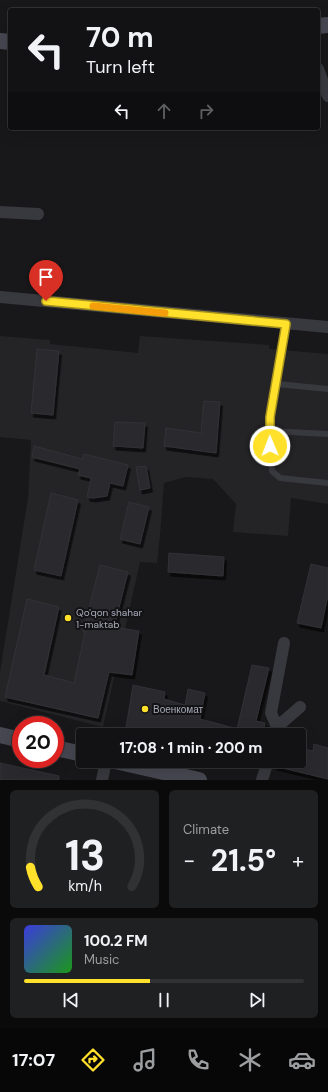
<!DOCTYPE html>
<html lang="en">
<head>
<meta charset="utf-8">
<style>
	:root { --surface:#121214; --page:#1f2022; --text:#f1f3f6; --muted:#9c9ea0; --line:#313234; --accent:#ffe12b }
	body { margin:0; font-family:"DM Sans",sans-serif; background:var(--page); color:var(--text); height:100vh; display:flex; flex-direction:column; font-size:15px; white-space:nowrap }
	* { box-sizing:border-box; margin:0 }
	p { font-size:13px; color:var(--muted) }
	.icon { flex:none; width:22px; height:22px; fill:none; stroke:currentColor; stroke-width:2; stroke-linecap:round; stroke-linejoin:round }
	.map { position:relative; height:780px; overflow:hidden }
	.details { display:flex; flex-direction:column; gap:10px; padding:10px; background:#0a0a0b; flex:1 }
	.details>* { flex:none }
	.banner { position:absolute; left:8px; top:8px; width:312px; height:122px; border-radius:4px; box-shadow:0 4px 16px #0002,0 0 0 1px var(--line); background:#121214; color:var(--text); overflow:hidden }
	.speed { position:absolute; left:12px; top:716px; display:flex; gap:8px; font-size:20px; font-weight:700; text-align:center }
	.speed>* { display:grid; place-content:center; width:52px; height:52px; border-radius:50%; background:var(--surface); box-shadow:0 4px 16px #0002,0 0 0 1px var(--line); line-height:1 }
	.speed .limit { border:6px solid #d22; background:#fff; color:#111 }
	.pin { position:absolute; display:grid; place-items:center; width:34px; height:34px; color:#fff; margin:-41px -17px; border-radius:50% 50% 50% 0; rotate:-45deg; box-shadow:0 0 4px #0007 }
	.pin .icon { rotate:45deg }
	.me { position:absolute; width:44px; margin:-22px; rotate:359deg; stroke-linejoin:round; filter:drop-shadow(0 0 3px #0008) }
	.turn { display:flex; align-items:center; gap:14px; height:84px; padding:0 12px; font-size:18px }
	.turn .icon { width:52px; height:52px; stroke-width:2.5 }
	.turn b { display:block; font-size:28px; line-height:34px }
	.lanes { display:flex; align-items:center; height:38px; padding:0 12px; background:#0003; justify-content:center; gap:20px; direction:ltr }
	.lanes .off { opacity:.35 }
	.big { font-size:30px; font-weight:700; line-height:1.1 }
	.details .widget { flex:1; display:flex; flex-direction:column; justify-content:center; gap:6px; min-width:0; padding:0 14px; border-radius:6px; background:var(--page) }
	.details .dial { align-items:center; gap:0 }
	.dial svg { height:104px; overflow:visible; fill:none; stroke:var(--line); stroke-width:7; stroke-linecap:round; text-anchor:middle }
	.dial text { fill:var(--text); stroke:none }
	.song { display:flex; align-items:center; gap:12px }
	.cover { width:48px; height:48px; border-radius:6px; background:linear-gradient(135deg,hsl(240 70% 55%),hsl(120 70% 35%)) }
	.played { height:4px; border-radius:2px; background:linear-gradient(90deg,var(--accent) 45%,var(--line) 45%) }
	.keys { display:flex; justify-content:space-around; direction:ltr }
	.heat { display:flex; justify-content:space-between; align-items:center; font-size:22px; direction:ltr }
	.details .tiles { flex:1; display:grid; gap:10px; grid-template-columns:1fr 1fr }
	.widget:last-child { grid-column:span 2 }
	.trip { position:absolute; left:76px; top:728px; width:230px; height:40px; border-radius:4px; background:var(--surface); box-shadow:0 4px 16px #0002,0 0 0 1px var(--line); font-weight:700; line-height:40px; text-align:center }
	.tab-bar { display:flex; height:64px; justify-content:space-around; align-items:center; background:#070708; color:var(--muted) }
	.tab-bar .icon { width:28px; height:28px }
	.tab-bar .selected { color:var(--accent) }
	.tab-bar b { font-size:18px; color:var(--text) }
	.map>svg:first-child { display:block }
	.built { fill:#242427 }
	.building { fill:#2b2b2e; stroke:#323136; filter:url(#shadow) }
	.lines { fill:none; stroke-linecap:round; stroke-linejoin:round }
	.lane { stroke:#38383f; stroke-width:6 }
	.street { stroke:#38383f; stroke-width:12 }
	.secondary { stroke:#464750; stroke-width:16 }
	.route-casing { stroke:#a6921c; stroke-width:10 }
	.route { stroke:#ffe12b; stroke-width:7 }
	.slow { stroke:#f59e0b; stroke-width:7 }
	.poi-dot { fill:#ffe12b; stroke:#131315; stroke-width:1.5 }
	.labels { text-anchor:middle; stroke-width:4; stroke-linejoin:round; paint-order:stroke }
	.poi-label { font-size:10px; fill:#a9abbb; stroke:#131315; text-anchor:start }
</style>
</head>
<body>
<div class="map">
<svg width="328" height="780" viewBox="0 0 328 780">
	<defs>
		<filter id="shadow"><feDropShadow dx="2.5" dy="4" stdDeviation="0" flood-color="#0009"/></filter>
	</defs>
	<rect width="100%" height="100%" fill="#18181a"/>
	<!-- built -->
	<path class="built" d="M0 336 50 340V344L138 353 140 336 269 345V349L328 354V504L291 498 288 536 233 532 236 504 213 479 186 477 164 483 160 535 157 563 140 562 103 727 0 701V672L28 498 31 440 0 437Z"/>
	<!-- building -->
	<path class="building" d="M37 349 59 351 53 415 31 413Z
		M204 401 220 402 216 453 164 446 166 428 201 433Z
		M115 422 145 423 143 448 113 446Z
		M34 446 82 459 84 454 128 465 123 486 110 483 107 496 93 498 87 497 91 478 78 475 80 469 32 457Z
		M146 466 150 488 140 490 136 467Z
		M51 493 78 500 61 576 34 570Z
		M129 502 149 507 140 544 120 539Z
		M169 553 224 557 223 576 168 572Z
		M311 564 328 568V595L321 628 297 623Z
		M100 565 128 572 114 627 139 631 132 675 109 672 98 718 5 697 27 599 59 607 44 675 74 683 85 632H83Z
		M252 665 269 668 256 721 265 723 263 734 237 729Z
		M133 685 165 692 164 699 185 705 188 689 205 693 200 719 249 732V735H159L126 728Z
		M314 744 328 748V779L274 766 275 761H299V748L313 751Z
		M0 763 59 776V780H0Z"/>
	<g class="lines">
		<!-- lane -->
		<path class="lane" d="M287 324 280 355 277 384 328 389
			M277 384 270 417V431L328 434
			M270 431 271 462 272 471 280 478 328 483"/>
		<!-- street -->
		<path class="street" d="M318 69 328 96
			M0 212 38 214
			M0 297 328 327
			M277 727 271 713 284 643
			M275 735 277 727 300 707
			M102 780 106 761
			M262 780 268 761"/>
		<!-- secondary -->
		<path class="secondary" d="M318 26 328 25
			M0 41 10 42
			M0 735 21 740
			M55 748 83 754
			M115 761 199 780"/>
	</g>
	<g class="lines">
		<!-- route casing -->
		<g class="route-casing">
			<path id="route" d="M46 301 286 324 270 417V446"/>
		</g>
		<!-- route -->
		<use href="#route" class="route"/>
		<!-- slow -->
		<path class="slow" d="M93 306 165 313"/>
	</g>
	<!-- markers -->
	<g class="poi-dot">
		<circle cx="68" cy="618" r="4"/>
		<circle cx="145" cy="709" r="4"/>
	</g>
	<g class="labels">
		<!-- poi labels -->
		<g class="poi-label">
			<text x="76" y="616">Qo'qon shahar<tspan x="76" dy="12">1-maktab</tspan></text>
			<text x="153" y="713">Военкомат</text>
		</g>
	</g>
</svg>
<div class="speed"><div class="limit">20</div></div>
<div class="pin" style="left:46px;top:301px;background:#d93025"><svg class="icon" aria-label="arrive" viewBox="0 0 24 24"><path d="M6 21V4h12l-3 4 3 4H6"/></svg></div>
<svg class="me" style="left:270px;top:446px" viewBox="-20 -20 40 40"><circle r="17" fill="#ffe12b" stroke="#fff" stroke-width="3"/><path d="M0-11L8 9 0 5-8 9z" fill="#fff"/></svg>
<div class="trip">17:08 · 1 min · 200 m</div>
<div class="banner">
<div class="turn"><svg class="icon" aria-label="left" viewBox="0 0 24 24"><path d="M17 20v-9H6M10 6l-5 5 5 5"/></svg><div><b>70 m</b>Turn left</div></div>
<div class="lanes"><svg class="icon" aria-label="left" viewBox="0 0 24 24"><path d="M17 20v-9H6M10 6l-5 5 5 5"/></svg><svg class="icon off" aria-label="ahead" viewBox="0 0 24 24"><path d="M12 20V5M6 11l6-6 6 6"/></svg><svg class="icon off" aria-label="right" viewBox="0 0 24 24"><path d="M7 20v-9h11M14 6l5 5-5 5"/></svg></div>
</div>
</div>
<section class="details">
<div class="tiles">
<div class="widget dial"><svg viewBox="0 0 100 80">
<path d="M14 69A42 42 0 1 1 86 69"/>
<path d="M14 69A42 42 0 0 1 8 54" stroke="#ffe12b"/>
<text x="50" y="56" font-size="32" font-weight="700">13</text>
<text x="50" y="72" font-size="11">km/h</text>
</svg></div>
<div class="widget"><p>Climate</p>
<div class="heat"><a>−</a><b class="big">21.5°</b><a>+</a></div>
</div>
<div class="widget">
<div class="song"><i class="cover"></i><div><b>100.2 FM</b><p>Music</p></div></div>
<div class="played"></div>
<div class="keys"><svg class="icon" aria-label="previous" viewBox="0 0 24 24"><path d="M18 5L8 12l10 7zM5 5v14"/></svg><svg class="icon" aria-label="pause" viewBox="0 0 24 24"><path d="M8 5v14M16 5v14"/></svg><svg class="icon" aria-label="next" viewBox="0 0 24 24"><path d="M6 5l10 7-10 7zM19 5v14"/></svg></div>
</div>
</div>
</section>
<nav class="tab-bar">
<b>17:07</b>
<svg class="icon selected" aria-label="directions" viewBox="0 0 24 24"><path d="M12 3l9 9-9 9-9-9zM9 14v-3h6M13 9l2 2-2 2"/></svg>
<svg class="icon" aria-label="music" viewBox="0 0 24 24"><path d="M9 18V5l10-2v13"/><circle cx="6" cy="18" r="3"/><circle cx="16" cy="16" r="3"/></svg>
<svg class="icon" aria-label="phone" viewBox="0 0 24 24"><path d="M5 4h4l2 5-3 2q2 4 5 5l2-3 5 2v4C11 20 4 13 5 4z"/></svg>
<svg class="icon" aria-label="climate" viewBox="0 0 24 24"><path d="M12 3v18M4 7l16 10M4 17L20 7"/></svg>
<svg class="icon" aria-label="car" viewBox="0 0 24 24"><path d="M5 17H2v-5l4-1 3-4h7l3 4 3 1v5h-3M9 17h6M6 11h13"/><circle cx="7" cy="17" r="2"/><circle cx="17" cy="17" r="2"/></svg>
</nav>
</body>
</html>
